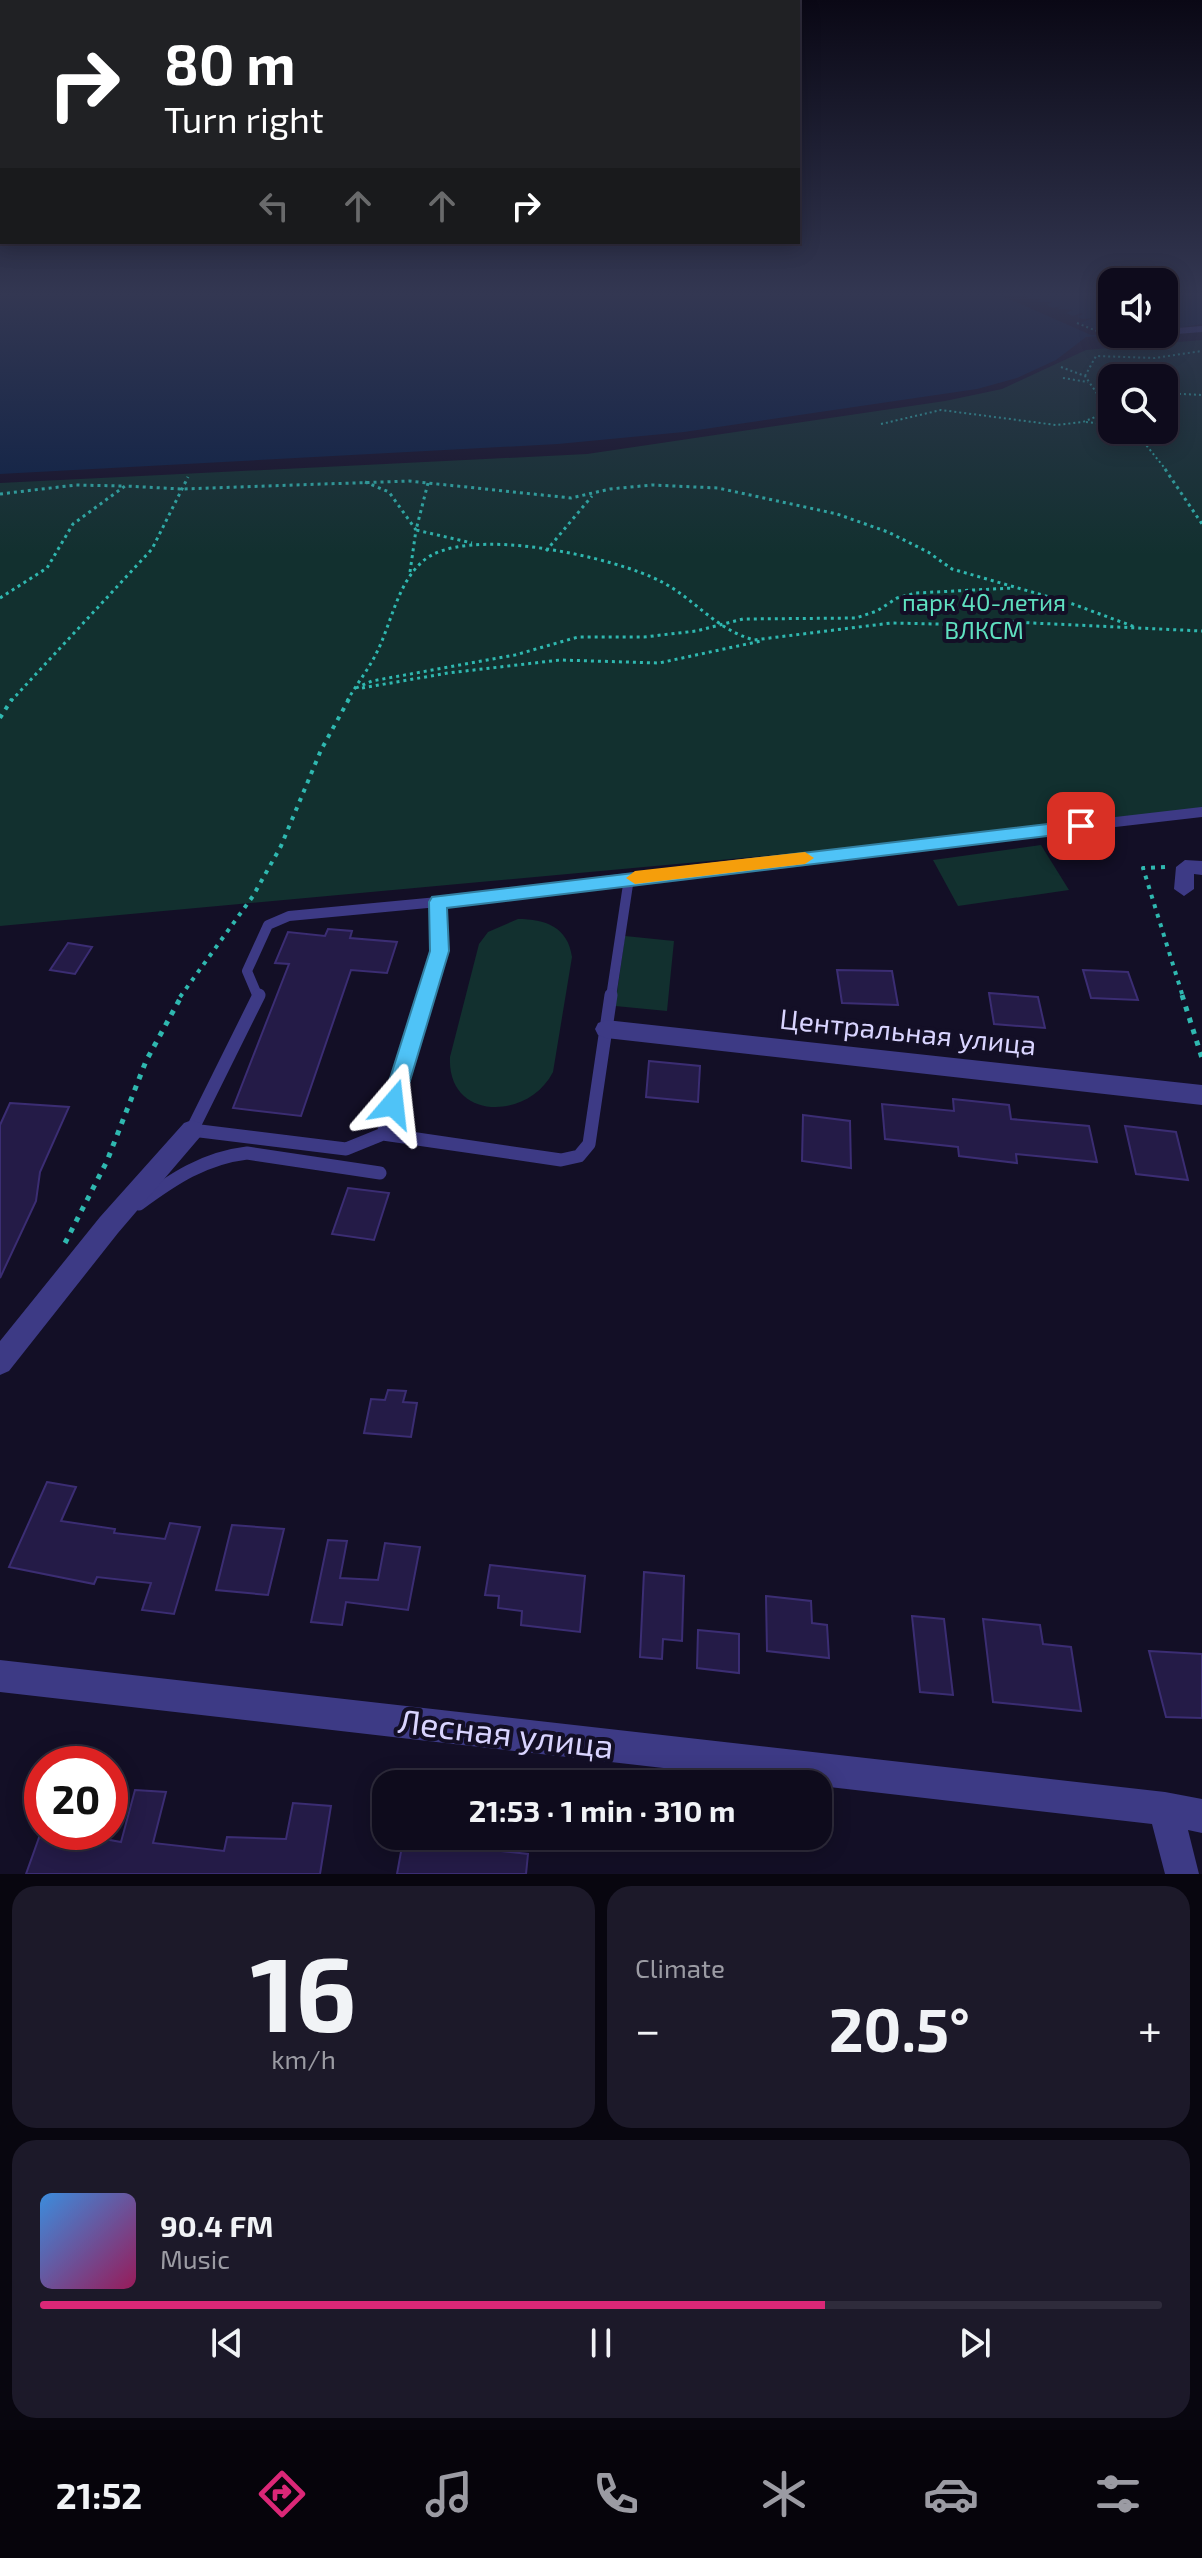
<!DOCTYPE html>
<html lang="en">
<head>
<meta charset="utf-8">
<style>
	:root { --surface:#0e0b1c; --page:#1c1929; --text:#f1f3f6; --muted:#9b9ba3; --line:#2e2b3b; --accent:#db2777 }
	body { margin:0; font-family:"Exo 2",sans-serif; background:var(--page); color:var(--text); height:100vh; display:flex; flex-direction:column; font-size:30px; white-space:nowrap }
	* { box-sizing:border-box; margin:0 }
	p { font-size:26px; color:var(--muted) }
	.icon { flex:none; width:44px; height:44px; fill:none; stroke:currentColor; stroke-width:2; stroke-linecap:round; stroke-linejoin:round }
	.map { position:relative; height:1874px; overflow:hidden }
	.panel { display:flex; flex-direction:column; gap:12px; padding:12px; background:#08060f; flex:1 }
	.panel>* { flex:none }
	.top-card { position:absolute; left:0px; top:0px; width:800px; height:244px; box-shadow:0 4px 20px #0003,0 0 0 2px var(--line); background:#202124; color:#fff; overflow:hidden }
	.buttons { position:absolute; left:1098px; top:268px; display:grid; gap:16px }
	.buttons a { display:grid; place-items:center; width:80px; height:80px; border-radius:16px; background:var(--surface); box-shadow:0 4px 20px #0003,0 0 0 2px var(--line); font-size:40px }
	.speed { position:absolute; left:24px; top:1746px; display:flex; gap:16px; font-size:40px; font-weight:700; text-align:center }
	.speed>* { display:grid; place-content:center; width:104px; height:104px; border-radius:50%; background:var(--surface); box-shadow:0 4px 20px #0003,0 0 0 2px var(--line); line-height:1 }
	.speed .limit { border:12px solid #d22; background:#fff; color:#111 }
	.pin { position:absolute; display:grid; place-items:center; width:68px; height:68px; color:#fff; margin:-34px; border-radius:16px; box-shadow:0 4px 12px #0006 }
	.me { position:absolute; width:88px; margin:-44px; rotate:17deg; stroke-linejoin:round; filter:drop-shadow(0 0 6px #0008) }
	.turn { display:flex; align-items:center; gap:28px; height:168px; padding:0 32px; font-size:36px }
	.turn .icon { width:104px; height:104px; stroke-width:2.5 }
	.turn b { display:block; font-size:56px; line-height:68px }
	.lanes { display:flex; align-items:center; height:76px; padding:0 32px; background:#0003; justify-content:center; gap:40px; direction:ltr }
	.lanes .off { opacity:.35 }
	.big { font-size:60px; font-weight:700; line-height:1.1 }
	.panel .card { flex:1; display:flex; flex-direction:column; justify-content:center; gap:12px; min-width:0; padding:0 28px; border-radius:24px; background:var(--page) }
	.panel .dial { align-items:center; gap:0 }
	.dial b { font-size:104px; line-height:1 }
	.song { display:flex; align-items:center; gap:24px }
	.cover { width:96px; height:96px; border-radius:12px; background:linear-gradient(135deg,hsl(210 70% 55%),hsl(330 70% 35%)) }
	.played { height:8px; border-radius:4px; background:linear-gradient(90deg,var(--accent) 70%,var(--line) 70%) }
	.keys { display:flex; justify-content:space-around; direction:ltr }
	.heat { display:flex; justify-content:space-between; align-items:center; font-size:44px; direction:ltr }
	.panel .tiles { flex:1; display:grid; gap:12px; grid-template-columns:1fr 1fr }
	.card:last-child { grid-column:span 2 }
	.trip { position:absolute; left:372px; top:1770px; width:460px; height:80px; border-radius:24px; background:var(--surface); box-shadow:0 4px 20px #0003,0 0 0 2px var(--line); font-weight:700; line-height:80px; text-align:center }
	.tabs { display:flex; height:128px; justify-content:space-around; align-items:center; background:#06040b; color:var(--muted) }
	.tabs .icon { width:56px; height:56px }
	.tabs .active { color:var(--accent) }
	.tabs b { font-size:36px; color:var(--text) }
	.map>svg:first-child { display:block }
	.green { fill:#12302f; fill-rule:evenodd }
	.water { fill:#0a1f44 }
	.pier { fill:#130f26 }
	.building { fill:#241b47; stroke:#3b2d73; stroke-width:2 }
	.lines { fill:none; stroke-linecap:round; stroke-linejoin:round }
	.path-far3 { stroke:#2fb8b0; stroke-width:2; stroke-dasharray:2 3; stroke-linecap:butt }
	.path-far2 { stroke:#2fb8b0; stroke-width:3; stroke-dasharray:3 4; stroke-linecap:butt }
	.path-far1 { stroke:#2fb8b0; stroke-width:4; stroke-dasharray:4 6; stroke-linecap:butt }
	.path { stroke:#2fb8b0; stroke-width:5; stroke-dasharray:5 7; stroke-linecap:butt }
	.service-far2 { stroke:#3d3a85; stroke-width:6 }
	.service-far1 { stroke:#3d3a85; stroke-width:10 }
	.service { stroke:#3d3a85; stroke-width:13 }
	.minor { fill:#3d3a85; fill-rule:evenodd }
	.route { fill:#4fc3f7; stroke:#337fa1; stroke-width:2 }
	.slow { fill:#f59e0b }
	.labels { text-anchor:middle; stroke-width:8; stroke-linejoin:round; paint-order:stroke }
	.far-park-label { font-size:24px; fill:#5fe0c0; stroke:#130f26 }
	.street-label { font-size:28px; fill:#d9d4ff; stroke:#130f26 }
	.near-street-label { font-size:34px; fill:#d9d4ff; stroke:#130f26 }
</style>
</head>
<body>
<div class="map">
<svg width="1202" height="1874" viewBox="0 0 1202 1874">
	<rect width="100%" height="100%" fill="#130f26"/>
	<!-- green -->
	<path class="green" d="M1202 340V816L0 926V483L587 454 945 401 1002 389 1086 350ZM1112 378H1164V430H1112Z
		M1041 845 1069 890 958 906 933 860Z
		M518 919C545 919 568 927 572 957L553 1072C528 1121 447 1121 450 1057L479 944 488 932Z
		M625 936 674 941 667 1011 615 1006Z"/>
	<!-- water -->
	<path class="water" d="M0 292H1112V334H1133L1086 337 1056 360 1017 378 977 389 684 432 558 444 0 474Z
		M1164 292H1202V324L1164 330Z"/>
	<!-- pier -->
	<path class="pier" d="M993 292 1014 293 1034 300 1042 298 1037 302H1052L1047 305 1053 308 1063 306 1057 309 1073 310 1066 313 1073 316 1081 313 1083 314 1077 317 1083 319 1093 318 1080 323 1109 335H1091Z"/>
	<!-- building -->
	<path class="building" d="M328 929 352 931 350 938 397 942 387 973 351 970 301 1116 233 1108 289 964 275 963 288 932 325 936Z
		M68 943 92 947 75 974 50 970Z
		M837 970 892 971 898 1005 842 1003Z
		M1083 970 1128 972 1138 1000 1091 998Z
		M989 993 1038 997 1045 1028 994 1024Z
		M649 1061 700 1066 698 1102 646 1097Z
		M953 1099 1009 1105 1011 1119 1089 1126 1097 1162 1016 1154 1017 1163 959 1156 958 1147 885 1139 882 1104 954 1111Z
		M10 1103 69 1107 40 1172 36 1201 0 1278V1125Z
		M803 1115 850 1121 851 1168 802 1161Z
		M1125 1126 1176 1132 1188 1180 1136 1174Z
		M348 1188 389 1193 374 1240 332 1234Z
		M388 1390 406 1391 403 1402 417 1403 411 1437 364 1433 371 1399 385 1400Z
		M47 1482 76 1487 61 1521 115 1529 114 1533 165 1539 170 1523 200 1527 174 1614 142 1610 151 1583 97 1577 94 1584 9 1567Z
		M232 1525 284 1529 268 1595 216 1590Z
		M328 1540 347 1541 340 1578 378 1580 385 1543 420 1547 408 1610 346 1602 342 1625 311 1622Z
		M490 1565 585 1576 580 1632 521 1625 522 1611 498 1608 499 1596 485 1595Z
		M644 1572 684 1576 682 1641 663 1639 662 1659 640 1657Z
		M766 1596 811 1601 812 1623 827 1625 829 1658 767 1651Z
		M912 1616 944 1619 953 1695 920 1692Z
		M983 1619 1040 1625 1043 1644 1071 1647 1081 1711 993 1702Z
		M698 1630 739 1634V1673L697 1668Z
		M1149 1651 1202 1654V1718L1166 1717Z
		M135 1790 166 1792 153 1843 224 1851 227 1837 286 1839 293 1803 331 1806 320 1874H26L41 1832H89L88 1836 121 1842Z
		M449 1840 483 1844V1849L528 1854 526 1874H397L402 1846 447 1851Z"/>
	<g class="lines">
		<!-- path-far3 -->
		<path class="path-far3" d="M1077 323 1102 333
			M1061 367 1085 376 1098 395
			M1085 376 1096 356 1155 358 1202 351
			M1063 378 1088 382
			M1164 393 1202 395
			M1086 422 1112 425
			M881 424 941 410 1056 425 1083 422 1112 410
			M1134 430 1167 471"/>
		<!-- path-far2 -->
		<path class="path-far2" d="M1165 469 1202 524
			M365 482 389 492 416 530 410 572
			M428 483 416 530 472 543
			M0 494 76 485 122 486
			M546 551 592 496
			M0 598 47 568 73 524 125 486 182 489 409 481 571 498 610 489 652 485 718 488 837 514 888 532 928 552 952 569 1070 603 1135 627
			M356 688 372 681 515 655 578 637H644L696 631 743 619 856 618 877 611 897 598 916 593 1013 588
			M362 688 448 673 560 660 659 663 761 641
			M11 701 152 549 188 477
			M347 701C356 685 368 670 376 654 391 625 397 584 422 562 463 523 616 557 662 582 696 600 715 629 754 640L891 623 980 625 1011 622 1202 631"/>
		<!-- path-far1 -->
		<path class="path-far1" d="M0 718 12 699
			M1165 867 1143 868 1183 997
			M180 997 253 896 281 846 321 750 349 699"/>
		<!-- path -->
		<path class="path" d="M1182 995 1202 1058
			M65 1243 107 1161 146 1061 182 995"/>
		<!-- service-far2 -->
		<path class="service-far2" d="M1164 332 1202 329
			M1113 337 1148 334"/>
		<!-- service-far1 -->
		<path class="service-far1" d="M629 878 1202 812
			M258 997 247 971 268 925 289 916 438 902 629 878
			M425 997 439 951 438 902
			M611 997 629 878"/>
		<!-- service -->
		<path class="service" d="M259 995 192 1130 346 1149 383 1134 561 1160 579 1156 589 1144 611 995
			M383 1134 425 995
			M139 1204C173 1179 204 1158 247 1153L380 1173"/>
		<!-- minor -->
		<path class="minor" d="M1185 860 1202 861V875L1194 874V889L1184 896 1174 889 1176 867Z
			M606 1020 1202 1085V1105L606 1038 598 1035 595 1029 598 1023Z
			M192 1120 200 1123 204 1130 200 1137 118 1233 9 1371 0 1375V1341L100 1217 184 1123Z
			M0 1660 1165 1792 1202 1799V1833L1188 1830 1199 1874H1165L1152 1824 0 1692Z"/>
	</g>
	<!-- sky -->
	<linearGradient id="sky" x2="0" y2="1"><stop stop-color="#0a0815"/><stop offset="0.53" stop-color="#333752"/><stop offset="1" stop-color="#333752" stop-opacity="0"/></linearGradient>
	<rect width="1202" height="555" fill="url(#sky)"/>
	<!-- route -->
	<path class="route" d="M1081 820 1090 826 1081 832 447 908 449 951 403 1104 400 1110 393 1113 385 1110 382 1104 430 951 429 902 432 897Z"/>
	<!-- slow -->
	<path class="slow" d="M805 852 814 858 805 864 635 884 626 878 635 871Z"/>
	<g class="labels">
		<!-- far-park labels -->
		<g class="far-park-label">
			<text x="984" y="611">парк 40-летия<tspan x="984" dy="28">ВЛКСМ</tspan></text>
		</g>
		<!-- street labels -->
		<g class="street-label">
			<text transform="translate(908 1032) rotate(6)" y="10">Центральная улица</text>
		</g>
		<!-- near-street labels -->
		<g class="near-street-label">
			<text transform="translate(506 1734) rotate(7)" y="12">Лесная улица</text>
		</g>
	</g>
</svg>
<div class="buttons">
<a><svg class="icon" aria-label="sound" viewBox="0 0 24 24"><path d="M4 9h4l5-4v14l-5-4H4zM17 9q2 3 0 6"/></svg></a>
<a><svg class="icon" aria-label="search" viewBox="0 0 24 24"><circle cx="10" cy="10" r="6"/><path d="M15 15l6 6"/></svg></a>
</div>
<div class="speed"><div class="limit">20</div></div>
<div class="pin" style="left:1081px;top:826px;background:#d93025"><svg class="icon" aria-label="arrive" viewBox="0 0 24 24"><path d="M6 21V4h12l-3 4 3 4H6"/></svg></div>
<svg class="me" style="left:393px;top:1104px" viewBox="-20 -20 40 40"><path d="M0-17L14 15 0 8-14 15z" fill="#4fc3f7" stroke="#fff" stroke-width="4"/></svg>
<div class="trip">21:53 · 1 min · 310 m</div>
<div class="top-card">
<div class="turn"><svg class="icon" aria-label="right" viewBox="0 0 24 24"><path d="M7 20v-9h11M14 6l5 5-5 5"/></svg><div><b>80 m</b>Turn right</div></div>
<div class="lanes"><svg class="icon off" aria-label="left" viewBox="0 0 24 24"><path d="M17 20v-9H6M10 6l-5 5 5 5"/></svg><svg class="icon off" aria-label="ahead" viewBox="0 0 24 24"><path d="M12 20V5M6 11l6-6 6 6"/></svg><svg class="icon off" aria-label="ahead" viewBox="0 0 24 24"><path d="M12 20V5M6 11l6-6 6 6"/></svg><svg class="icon" aria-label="right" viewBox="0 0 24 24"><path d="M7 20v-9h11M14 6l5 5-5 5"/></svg></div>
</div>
</div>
<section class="panel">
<div class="tiles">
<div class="card dial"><b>16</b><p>km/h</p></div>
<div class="card"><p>Climate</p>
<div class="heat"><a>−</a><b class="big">20.5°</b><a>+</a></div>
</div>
<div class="card">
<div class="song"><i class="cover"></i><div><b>90.4 FM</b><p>Music</p></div></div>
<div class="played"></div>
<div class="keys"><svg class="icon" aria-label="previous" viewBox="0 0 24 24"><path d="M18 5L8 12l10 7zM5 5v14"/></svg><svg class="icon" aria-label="pause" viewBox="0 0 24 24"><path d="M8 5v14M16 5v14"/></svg><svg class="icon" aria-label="next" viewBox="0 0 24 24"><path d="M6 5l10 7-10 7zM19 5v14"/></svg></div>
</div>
</div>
</section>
<nav class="tabs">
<b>21:52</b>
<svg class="icon active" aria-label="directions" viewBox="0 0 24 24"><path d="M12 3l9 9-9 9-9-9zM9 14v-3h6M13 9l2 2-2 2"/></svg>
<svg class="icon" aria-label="music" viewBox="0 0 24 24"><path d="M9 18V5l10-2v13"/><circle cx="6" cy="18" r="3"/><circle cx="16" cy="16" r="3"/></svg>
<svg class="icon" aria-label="phone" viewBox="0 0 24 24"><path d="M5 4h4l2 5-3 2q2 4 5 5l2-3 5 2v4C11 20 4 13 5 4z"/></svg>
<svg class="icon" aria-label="climate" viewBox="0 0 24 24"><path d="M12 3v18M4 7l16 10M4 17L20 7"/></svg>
<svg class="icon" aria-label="car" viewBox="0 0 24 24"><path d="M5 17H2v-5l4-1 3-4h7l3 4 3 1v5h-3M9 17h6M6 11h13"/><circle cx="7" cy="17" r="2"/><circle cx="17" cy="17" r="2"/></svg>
<svg class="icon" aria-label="filters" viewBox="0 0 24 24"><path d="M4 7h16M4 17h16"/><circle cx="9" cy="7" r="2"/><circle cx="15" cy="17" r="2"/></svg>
</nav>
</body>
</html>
